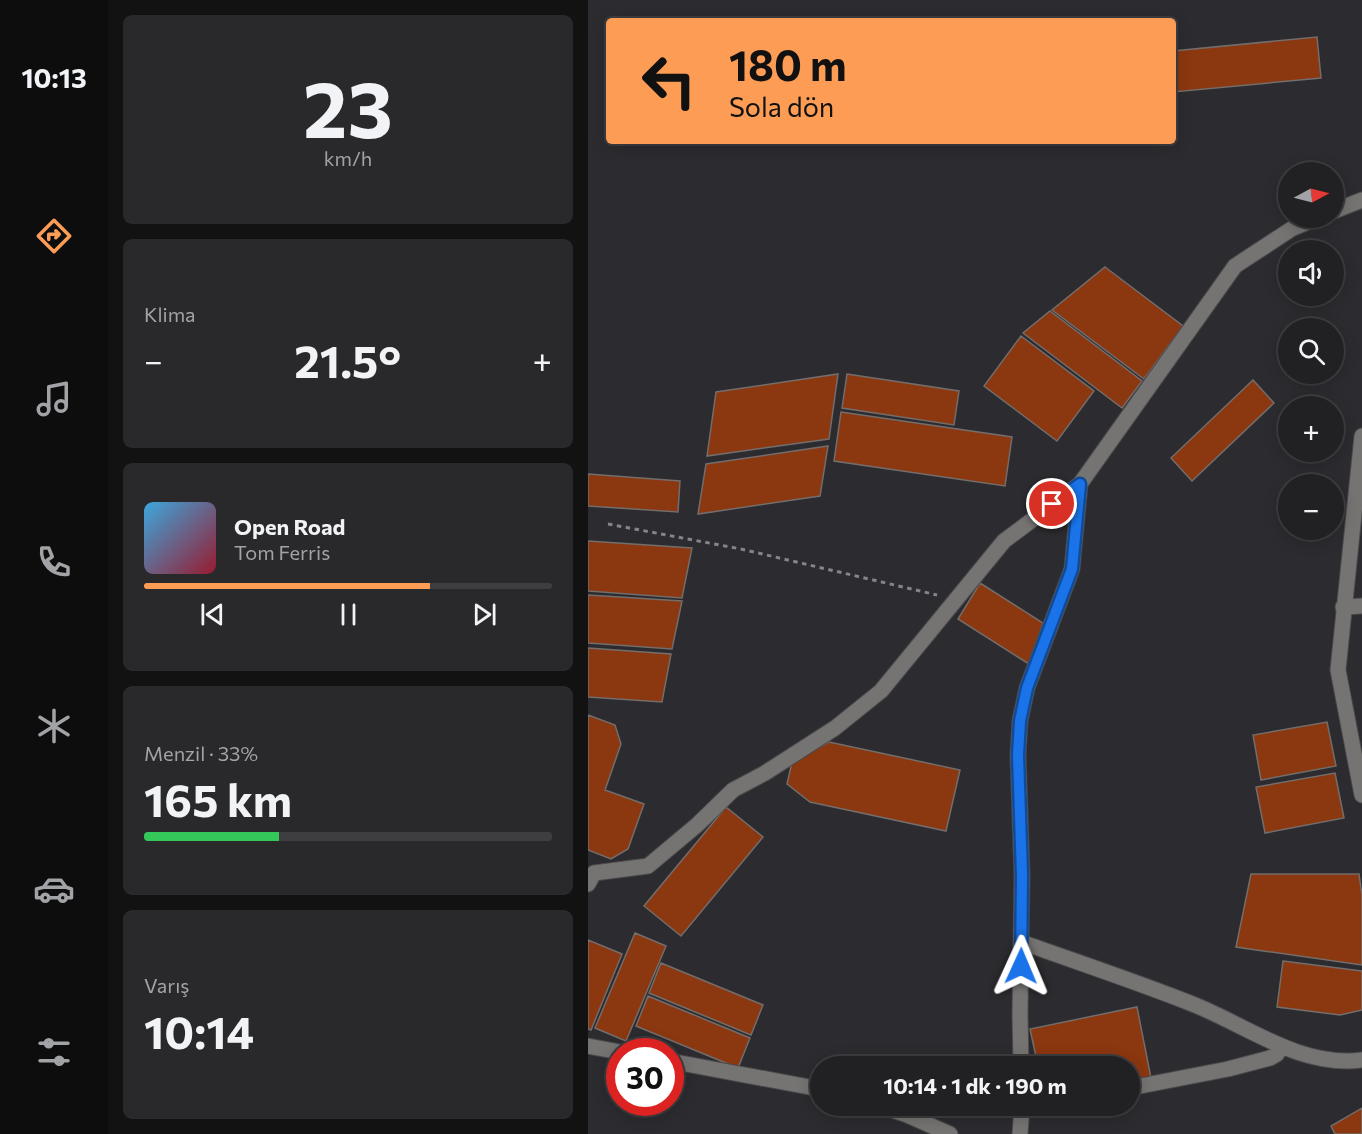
<!DOCTYPE html>
<html lang="tr">
<head>
<meta charset="utf-8">
<style>
	:root { --surface:#212023; --page:#29282b; --text:#f1f3f6; --muted:#a2a3a6; --line:#3e3e41; --accent:#fd9d55 }
	body { margin:0; font-family:Commissioner,sans-serif; background:var(--page); color:var(--text); height:100vh; display:flex; flex-direction:column; font-size:22px; white-space:nowrap }
	* { box-sizing:border-box; margin:0 }
	p { font-size:20px; color:var(--muted) }
	.icon { flex:none; width:33px; height:33px; fill:none; stroke:currentColor; stroke-width:2; stroke-linecap:round; stroke-linejoin:round }
	.map { position:relative; flex:1; overflow:hidden }
	.details { display:flex; flex-direction:column; gap:15px; padding:15px; background:#121213; width:480px }
	.details>* { flex:none }
	.hud { position:absolute; left:18px; top:18px; width:570px; height:126px; border-radius:6px; box-shadow:0 3px 15px #0003,0 0 0 2px var(--line); background:#fd9d55; color:#111; overflow:hidden }
	.needle { width:39px; rotate:83deg }
	.tools { position:absolute; left:690px; top:162px; display:grid; gap:12px }
	.tools a { display:grid; place-items:center; width:66px; height:66px; border-radius:50%; background:var(--surface); box-shadow:0 3px 15px #0003,0 0 0 2px var(--line); font-size:30px }
	.speed { position:absolute; left:18px; top:1038px; display:flex; gap:12px; font-size:30px; font-weight:700; text-align:center }
	.speed>* { display:grid; place-content:center; width:78px; height:78px; border-radius:50%; background:var(--surface); box-shadow:0 3px 15px #0003,0 0 0 2px var(--line); line-height:1 }
	.speed .limit { border:9px solid #d22; background:#fff; color:#111 }
	.pin { position:absolute; display:grid; place-items:center; width:51px; height:51px; color:#fff; margin:-26px; border:3px solid #fff; border-radius:50%; box-shadow:0 2px 6px #0007 }
	.me { position:absolute; width:66px; margin:-33px; rotate:1deg; stroke-linejoin:round; filter:drop-shadow(0 0 4px #0008) }
	.turn { display:flex; align-items:center; gap:21px; height:126px; padding:0 24px; font-size:27px }
	.turn .icon { width:78px; height:78px; stroke-width:2.5 }
	.turn b { display:block; font-size:42px; line-height:51px }
	.big { font-size:45px; font-weight:700; line-height:1.1 }
	.details .card { flex:1; display:flex; flex-direction:column; justify-content:center; gap:9px; min-width:0; padding:0 21px; border-radius:9px; background:var(--page) }
	.details .dial { align-items:center; gap:0 }
	.dial b { font-size:78px; line-height:1 }
	.song { display:flex; align-items:center; gap:18px }
	.cover { width:72px; height:72px; border-radius:9px; background:linear-gradient(135deg,hsl(200 70% 55%),hsl(350 70% 35%)) }
	.played { height:6px; border-radius:3px; background:linear-gradient(90deg,var(--accent) 70%,var(--line) 70%) }
	.keys { display:flex; justify-content:space-around; direction:ltr }
	.heat { display:flex; justify-content:space-between; align-items:center; font-size:33px; direction:ltr }
	.charge { height:9px; border-radius:4px; background:linear-gradient(90deg,#34c759 33%,var(--line) 0) }
	.trip { position:absolute; left:222px; top:1056px; width:330px; height:60px; border-radius:30px; background:var(--surface); box-shadow:0 3px 15px #0003,0 0 0 2px var(--line); font-weight:700; line-height:60px; text-align:center }
	main { display:flex; flex:1; min-height:0 }
	.dock { display:flex; flex-direction:column; width:108px; justify-content:space-around; align-items:center; background:#0d0d0e; color:var(--muted) }
	.dock .icon { width:42px; height:42px }
	.dock .active { color:var(--accent) }
	.dock b { font-size:27px; color:var(--text) }
	.map>svg:first-child { display:block }
	.building { fill:#8b3710; stroke:#736d6b; stroke-width:1.5 }
	.lines { fill:none; stroke-linecap:round; stroke-linejoin:round }
	.minor-casing { stroke:#4a494c; stroke-width:17 }
	.path { stroke:#858487; stroke-width:3; stroke-dasharray:4.5 4.5; stroke-linecap:butt }
	.minor { stroke:#767472; stroke-width:15 }
	.route-casing { stroke:#114b97; stroke-width:15 }
	.route { stroke:#1a73e8; stroke-width:10 }
</style>
</head>
<body>
<main>
<nav class="dock">
<b>10:13</b>
<svg class="icon active" aria-label="directions" viewBox="0 0 24 24"><path d="M12 3l9 9-9 9-9-9zM9 14v-3h6M13 9l2 2-2 2"/></svg>
<svg class="icon" aria-label="music" viewBox="0 0 24 24"><path d="M9 18V5l10-2v13"/><circle cx="6" cy="18" r="3"/><circle cx="16" cy="16" r="3"/></svg>
<svg class="icon" aria-label="phone" viewBox="0 0 24 24"><path d="M5 4h4l2 5-3 2q2 4 5 5l2-3 5 2v4C11 20 4 13 5 4z"/></svg>
<svg class="icon" aria-label="climate" viewBox="0 0 24 24"><path d="M12 3v18M4 7l16 10M4 17L20 7"/></svg>
<svg class="icon" aria-label="car" viewBox="0 0 24 24"><path d="M5 17H2v-5l4-1 3-4h7l3 4 3 1v5h-3M9 17h6M6 11h13"/><circle cx="7" cy="17" r="2"/><circle cx="17" cy="17" r="2"/></svg>
<svg class="icon" aria-label="filters" viewBox="0 0 24 24"><path d="M4 7h16M4 17h16"/><circle cx="9" cy="7" r="2"/><circle cx="15" cy="17" r="2"/></svg>
</nav>
<section class="details">
<div class="card dial"><b>23</b><p>km/h</p></div>
<div class="card"><p>Klima</p>
<div class="heat"><a>−</a><b class="big">21.5°</b><a>+</a></div>
</div>
<div class="card">
<div class="song"><i class="cover"></i><div><b>Open Road</b><p>Tom Ferris</p></div></div>
<div class="played"></div>
<div class="keys"><svg class="icon" aria-label="previous" viewBox="0 0 24 24"><path d="M18 5L8 12l10 7zM5 5v14"/></svg><svg class="icon" aria-label="pause" viewBox="0 0 24 24"><path d="M8 5v14M16 5v14"/></svg><svg class="icon" aria-label="next" viewBox="0 0 24 24"><path d="M6 5l10 7-10 7zM19 5v14"/></svg></div>
</div>
<div class="card"><p>Menzil · 33%</p><b class="big">165 km</b><div class="charge"></div></div>
<div class="card"><p>Varış</p><b class="big">10:14</b></div>
</section>
<div class="map">
<svg width="774" height="1134" viewBox="0 0 774 1134">
	<rect width="100%" height="100%" fill="#2c2b2f"/>
	<!-- building -->
	<path class="building" d="M729 37 733 78 585 92V51Z
		M517 267 595 326 556 379 464 310Z
		M462 311 554 381 534 408 435 333Z
		M433 336 506 391 469 441 396 386Z
		M250 374 241 439 119 456 128 392Z
		M259 374 371 391 366 425 254 408Z
		M665 380 686 403 604 481 583 458Z
		M253 412 424 437 417 486 246 461Z
		M240 446 232 496 110 514 118 464Z
		M0 474 92 481 90 512 0 506Z
		M0 541 104 548 94 598 0 591Z
		M392 583 455 623 441 664 370 619Z
		M0 595 94 601 84 649 0 643Z
		M0 648 83 654 74 702 0 697Z
		M0 715 27 725 33 744 17 790 56 804 40 849 23 859 0 850Z
		M739 722 748 766 673 780 665 735Z
		M241 742 372 770 358 831 222 802 199 784 204 762Z
		M747 773 756 818 677 833 668 787Z
		M138 807 175 837 93 936 56 906Z
		M663 874H771L774 895V965L648 947Z
		M47 933 78 946 38 1041 7 1028Z
		M0 940 34 954 3 1030 0 1029Z
		M695 961 774 971V1010L752 1015 689 1007Z
		M73 963 175 1005 163 1035 61 993Z
		M60 996 162 1038 150 1068 48 1026Z
		M549 1007 563 1078 542 1082V1066H450L442 1029Z
		M774 1108V1134H747L743 1126Z"/>
	<g class="lines">
		<!-- minor casing -->
		<g class="minor-casing">
			<path id="minor" d="M746 211 774 200
				M774 436 750 670 774 795
				M755 607 774 606
				M0 884 6 873 60 866 109 825 145 790 177 773 247 728 293 691 416 541 492 484
				M433 942C489 962 546 981 602 1003 657 1024 711 1068 774 1060
				M0 1046 32 1052
				M82 1061 232 1089
				M433 1066 432 1013 434 875 430 755 432 721 439 688 484 569 492 484 647 266 705 228 730 218
				M542 1088 640 1069 682 1058 689 1054 692 1045
				M292 1106 319 1115 362 1134
				M432 1134 434 1106"/>
		</g>
		<!-- path -->
		<path class="path" d="M20 524 153 549 349 595"/>
		<!-- minor -->
		<use href="#minor" class="minor"/>
	</g>
	<g class="lines">
		<!-- route casing -->
		<g class="route-casing">
			<path id="route" d="M433 966 434 875 430 755 432 721 439 688 484 569 492 484 464 504"/>
		</g>
		<!-- route -->
		<use href="#route" class="route"/>
	</g>
</svg>
<div class="tools">
<a><svg class="needle" viewBox="-14 -14 28 28"><path d="M0-13l5 13h-10z" fill="#e53935"/><path d="M0 13l5-13h-10z" fill="#a2a3a6"/></svg></a>
<a><svg class="icon" aria-label="sound" viewBox="0 0 24 24"><path d="M4 9h4l5-4v14l-5-4H4zM17 9q2 3 0 6"/></svg></a>
<a><svg class="icon" aria-label="search" viewBox="0 0 24 24"><circle cx="10" cy="10" r="6"/><path d="M15 15l6 6"/></svg></a>
<a>+</a>
<a>−</a>
</div>
<div class="speed"><div class="limit">30</div></div>
<div class="pin" style="left:464px;top:504px;background:#d93025"><svg class="icon" aria-label="arrive" viewBox="0 0 24 24"><path d="M6 21V4h12l-3 4 3 4H6"/></svg></div>
<svg class="me" style="left:433px;top:966px" viewBox="-20 -20 40 40"><path d="M0-17L14 15 0 8-14 15z" fill="#1a73e8" stroke="#fff" stroke-width="4"/></svg>
<div class="trip">10:14 · 1 dk · 190 m</div>
<div class="hud">
<div class="turn"><svg class="icon" aria-label="left" viewBox="0 0 24 24"><path d="M17 20v-9H6M10 6l-5 5 5 5"/></svg><div><b>180 m</b>Sola dön</div></div>
</div>
</div>
</main>
</body>
</html>
